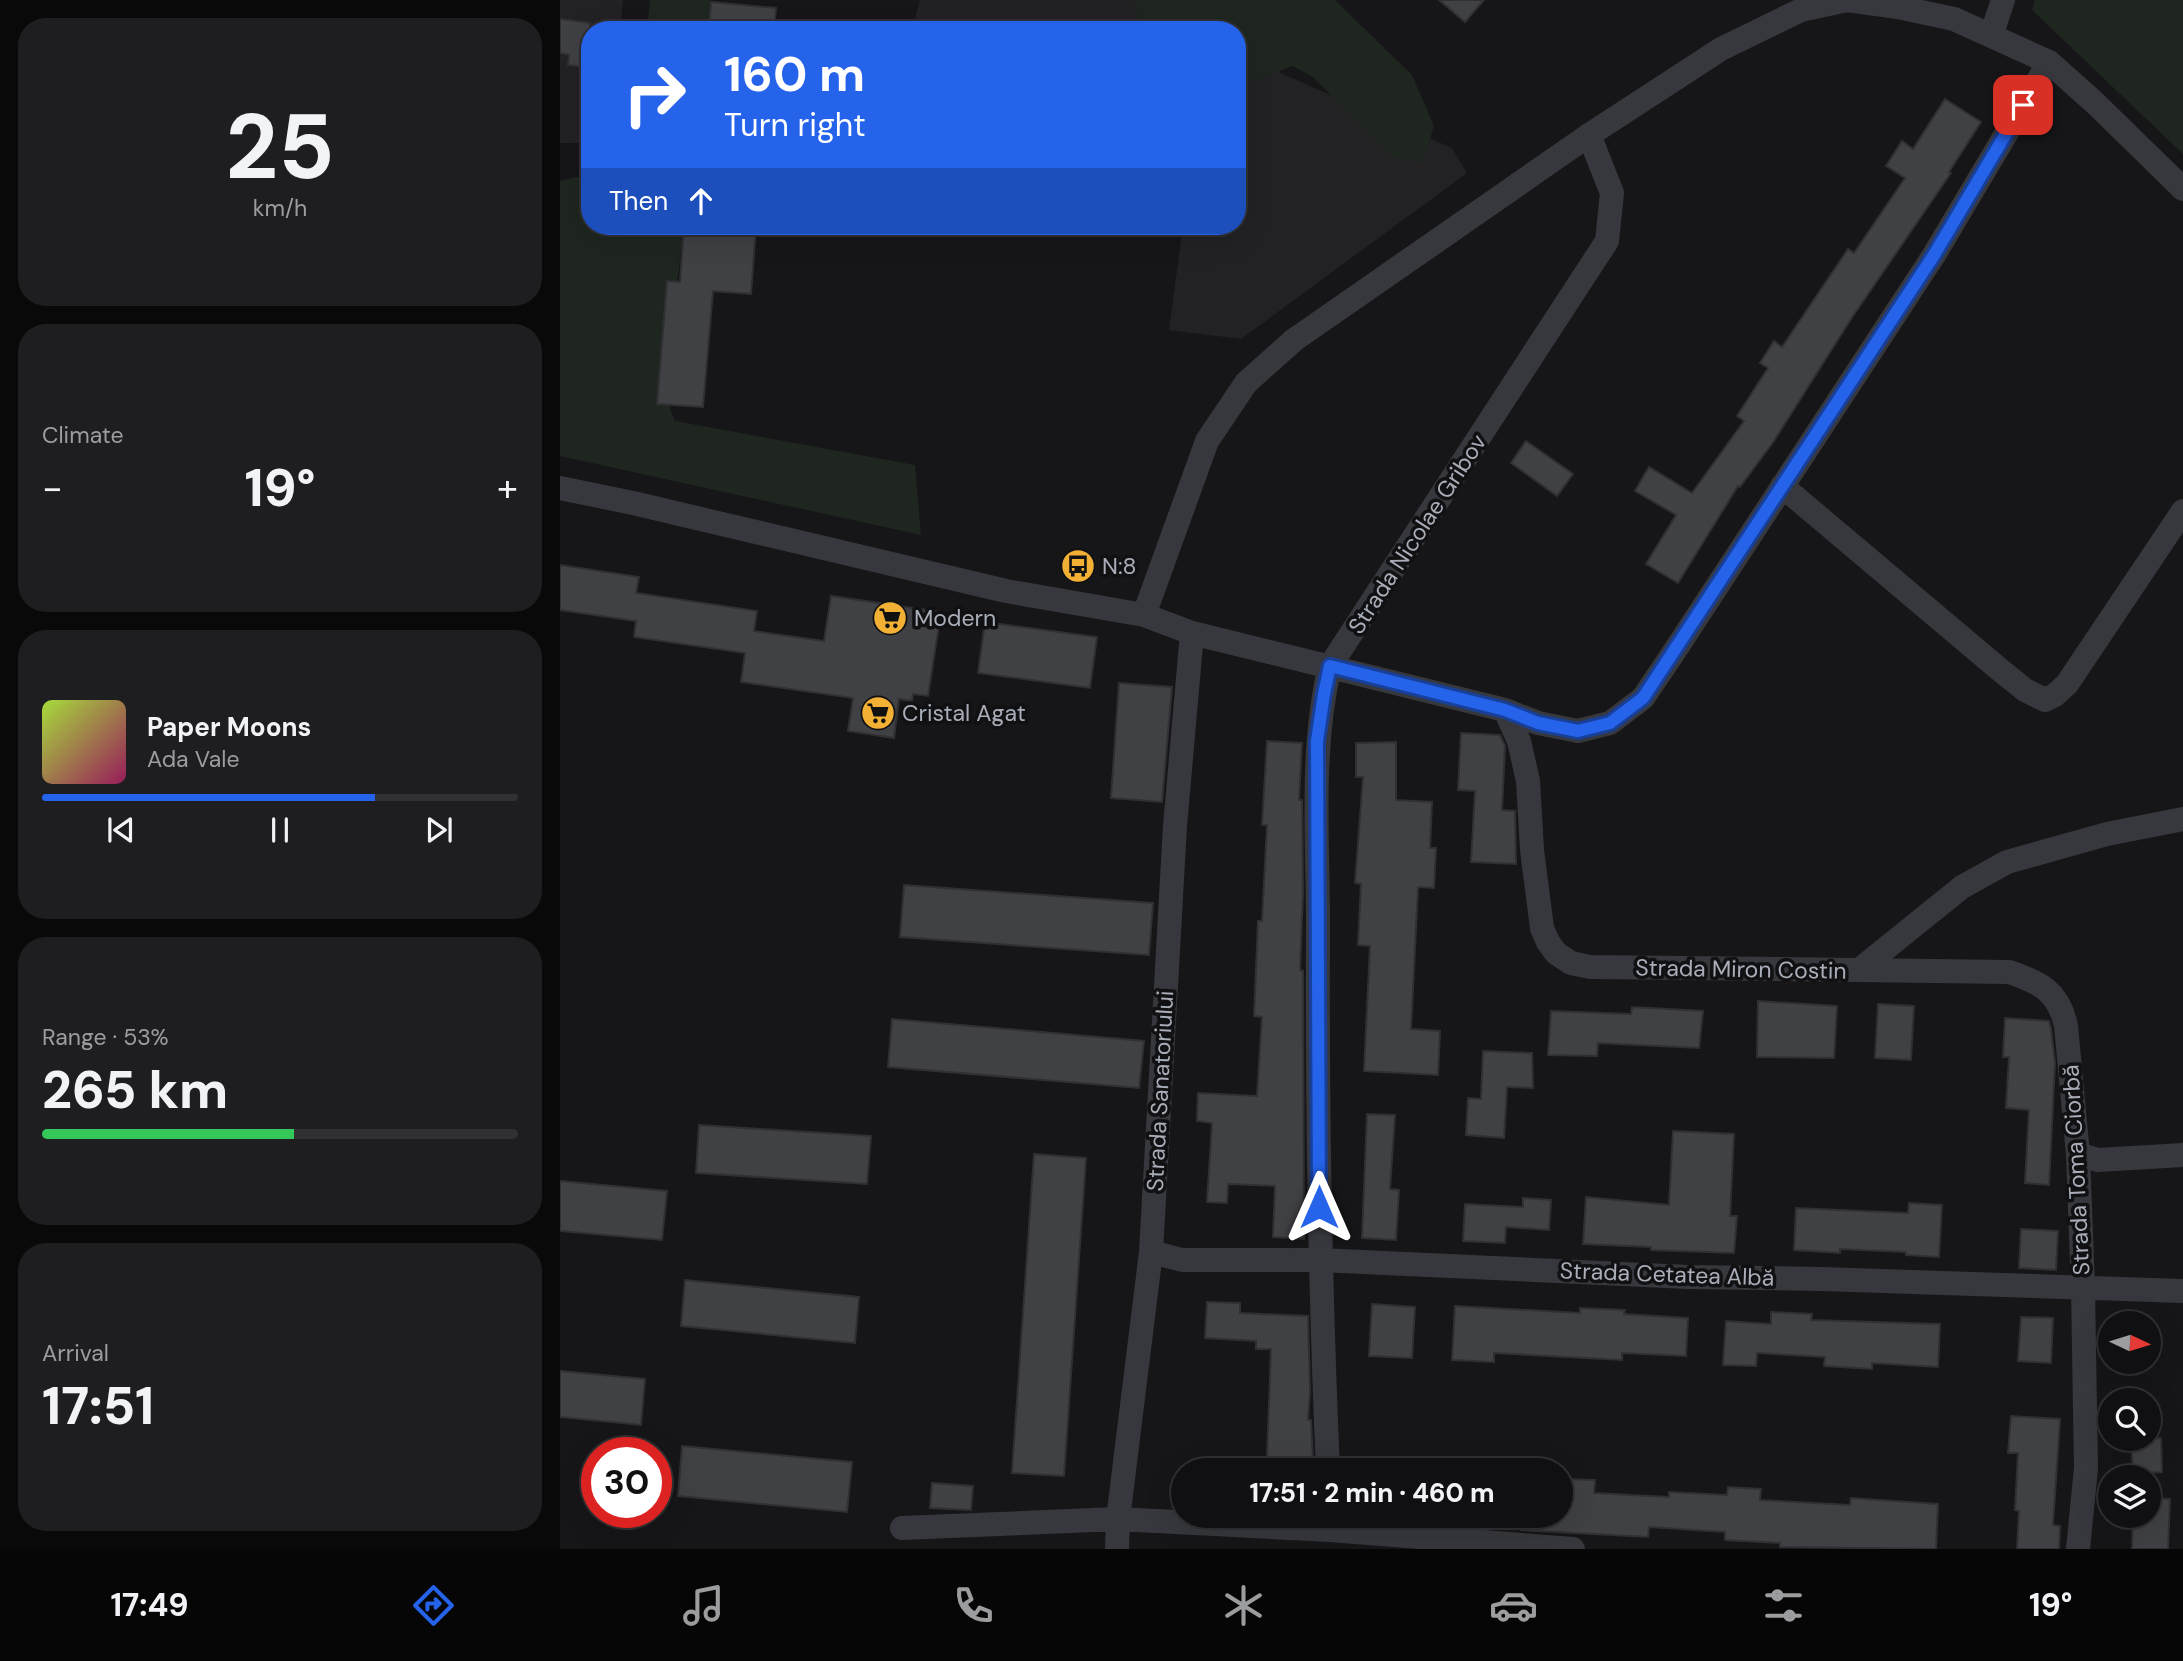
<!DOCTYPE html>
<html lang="en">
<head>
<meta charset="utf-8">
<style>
	:root { --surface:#101012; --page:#1e1e20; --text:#f1f3f6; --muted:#9c9d9f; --line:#303032; --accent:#2563eb }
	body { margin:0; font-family:"DM Sans",sans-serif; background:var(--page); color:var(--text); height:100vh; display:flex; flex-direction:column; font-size:26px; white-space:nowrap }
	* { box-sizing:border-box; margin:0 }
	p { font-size:23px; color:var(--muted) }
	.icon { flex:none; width:38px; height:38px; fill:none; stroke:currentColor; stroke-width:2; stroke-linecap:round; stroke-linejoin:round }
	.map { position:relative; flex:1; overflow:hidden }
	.drawer { display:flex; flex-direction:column; gap:18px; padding:18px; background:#09090a; width:560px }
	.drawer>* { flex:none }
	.banner { position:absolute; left:21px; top:21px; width:665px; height:214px; border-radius:28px; box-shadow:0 7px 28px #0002,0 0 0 2px var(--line); background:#2563eb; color:#fff; overflow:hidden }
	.needle { width:46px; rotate:94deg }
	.tools { position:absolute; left:1538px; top:1311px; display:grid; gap:14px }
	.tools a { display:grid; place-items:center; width:63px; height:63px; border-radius:50%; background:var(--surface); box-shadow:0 7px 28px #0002,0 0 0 2px var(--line); font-size:35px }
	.speed { position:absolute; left:21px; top:1437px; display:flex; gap:14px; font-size:35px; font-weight:700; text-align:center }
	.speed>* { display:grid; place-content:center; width:91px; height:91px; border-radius:50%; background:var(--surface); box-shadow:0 7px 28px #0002,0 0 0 2px var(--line); line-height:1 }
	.speed .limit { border:10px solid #d22; background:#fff; color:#111 }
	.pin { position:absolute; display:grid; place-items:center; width:60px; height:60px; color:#fff; margin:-30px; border-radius:14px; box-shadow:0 4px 10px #0006 }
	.me { position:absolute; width:77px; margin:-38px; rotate:0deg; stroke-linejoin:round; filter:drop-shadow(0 0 5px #0008) }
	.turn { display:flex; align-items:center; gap:24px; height:147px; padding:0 28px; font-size:32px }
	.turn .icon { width:91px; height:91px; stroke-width:2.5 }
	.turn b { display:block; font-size:49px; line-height:60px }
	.then { display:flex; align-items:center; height:66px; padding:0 28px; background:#0003; gap:14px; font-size:26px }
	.big { font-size:52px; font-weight:800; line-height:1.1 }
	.drawer .tile { flex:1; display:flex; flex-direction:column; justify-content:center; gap:10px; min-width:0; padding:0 24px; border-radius:28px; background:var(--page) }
	.drawer .dial { align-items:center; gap:0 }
	.dial b { font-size:91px; line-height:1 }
	.song { display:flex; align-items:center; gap:21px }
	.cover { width:84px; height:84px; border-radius:10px; background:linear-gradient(135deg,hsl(80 70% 55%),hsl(330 70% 35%)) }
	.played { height:7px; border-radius:4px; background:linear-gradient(90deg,var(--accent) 70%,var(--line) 70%) }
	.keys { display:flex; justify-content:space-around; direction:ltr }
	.heat { display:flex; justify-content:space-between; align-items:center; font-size:38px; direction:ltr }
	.charge { height:10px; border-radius:5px; background:linear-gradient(90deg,#34c759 53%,var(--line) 0) }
	.trip { position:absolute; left:611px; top:1458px; width:402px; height:70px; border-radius:35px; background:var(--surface); box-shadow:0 7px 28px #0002,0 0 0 2px var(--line); font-weight:800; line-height:70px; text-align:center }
	.tab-bar { display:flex; height:112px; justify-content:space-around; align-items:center; background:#060607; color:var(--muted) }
	.tab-bar .icon { width:49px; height:49px }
	.tab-bar .selected { color:var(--accent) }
	.tab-bar b { font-size:32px; color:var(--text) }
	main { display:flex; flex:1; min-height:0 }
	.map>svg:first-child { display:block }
	.built { fill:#222225 }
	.green { fill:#1e261f }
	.building { fill:#404145; stroke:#303034; stroke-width:2 }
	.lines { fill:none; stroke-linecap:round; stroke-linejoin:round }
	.minor { stroke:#37383d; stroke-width:24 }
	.route-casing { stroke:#184099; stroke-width:18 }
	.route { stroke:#2563eb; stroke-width:12 }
	.labels { text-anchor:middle; stroke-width:7; stroke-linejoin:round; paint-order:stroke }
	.street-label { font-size:23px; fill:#a8adb8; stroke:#111113 }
	.poi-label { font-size:23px; fill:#a8adb8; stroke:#111113; text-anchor:start }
</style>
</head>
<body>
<main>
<section class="drawer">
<div class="tile dial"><b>25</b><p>km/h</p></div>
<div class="tile"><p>Climate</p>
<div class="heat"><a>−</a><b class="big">19°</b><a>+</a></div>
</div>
<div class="tile">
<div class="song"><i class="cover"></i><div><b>Paper Moons</b><p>Ada Vale</p></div></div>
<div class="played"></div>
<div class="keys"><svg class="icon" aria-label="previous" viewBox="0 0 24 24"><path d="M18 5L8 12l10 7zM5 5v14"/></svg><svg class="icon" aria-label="pause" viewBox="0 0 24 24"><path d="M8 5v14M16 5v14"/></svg><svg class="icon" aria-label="next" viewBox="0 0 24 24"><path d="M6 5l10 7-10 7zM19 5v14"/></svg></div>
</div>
<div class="tile"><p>Range · 53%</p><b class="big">265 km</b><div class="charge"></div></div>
<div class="tile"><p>Arrival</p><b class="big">17:51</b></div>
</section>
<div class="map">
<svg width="1623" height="1549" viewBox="0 0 1623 1549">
	<rect width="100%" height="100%" fill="#161618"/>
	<!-- built -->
	<path class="built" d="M0 0H63L60 30H30V143H0Z
		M360 0H651L668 30H352Z
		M677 45 684 57 892 148 907 173 681 339 609 330 623 226H677Z"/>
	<!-- green -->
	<path class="green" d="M90 0H151L148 30H87Z
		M578 0H775L852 75 874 126 863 162 832 157 753 77 732 66 701 79H677V30H584L574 3Z
		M1475 0H1623V154L1472 10Z
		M30 174V226H124L104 393 115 421 355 465 361 535 0 456V181Z"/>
	<!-- building -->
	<path class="building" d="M879 0H924L905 22Z
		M151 2 216 8 214 30H149Z
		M0 19 30 23V68L8 65 9 55 0 53Z
		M1385 99 1421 122 1389 172 1391 173 1291 319 1214 441 1180 487 1178 486 1118 583 1086 564 1116 515 1075 491 1089 467 1132 493 1184 421 1177 416 1208 368 1200 363 1214 341 1222 347 1288 249 1294 253 1345 178 1326 166 1342 141 1353 149Z
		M124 226H196L191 294 153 291 143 407 97 404 107 281 120 282Z
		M966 441 1013 474 997 496 951 463Z
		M0 565 79 577 76 593 197 611 194 631 264 641 271 596 381 612 368 696 353 694 352 701 339 699 334 738 288 731 293 698 181 682 185 653 74 637 76 621 0 610Z
		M425 622 537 637 530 688 418 673Z
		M559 683 612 687 602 802 551 798Z
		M901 733 940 735 945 746 942 810 955 811 956 864 911 862 915 791 898 790Z
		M707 741 742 743 739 800H742L743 892 740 970 743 971 744 1239 713 1237 715 1186 668 1184 667 1203 647 1202 652 1123 637 1121 638 1093 697 1096 702 1017 694 1016 698 921H702L707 825H702Z
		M836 742V800L872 802 870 848H876L874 888 858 887 851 1029 880 1031 878 1075 804 1071 810 946 798 945 801 884 795 883 803 777H796V743Z
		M344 885 593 903 589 955 340 937Z
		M1198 1001 1277 1006 1274 1058 1197 1057Z
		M1318 1004 1354 1006 1351 1060 1315 1058Z
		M1072 1007 1143 1011 1139 1048 1038 1043 1037 1056 988 1055 991 1011 1071 1014Z
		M1445 1018 1489 1021 1491 1029 1495 1063 1489 1185 1465 1183 1469 1110 1446 1108 1449 1057H1443Z
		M332 1019 584 1041 579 1088 328 1067Z
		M923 1051 972 1053 973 1088 947 1087 944 1138 906 1135 908 1098 921 1099Z
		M807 1114 835 1115 830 1189 839 1190 836 1240 802 1238Z
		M139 1125 311 1136 307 1184 136 1173Z
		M1113 1131 1174 1134 1170 1216H1177L1174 1253 1091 1250V1247L1023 1244 1026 1197 1109 1205Z
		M474 1154 526 1158 504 1476 452 1473Z
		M0 1181 107 1191 102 1240 0 1231Z
		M963 1198 991 1200 989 1230 946 1227 945 1243 903 1241 905 1204 963 1207Z
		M1349 1203 1382 1205 1379 1257 1346 1255V1252L1280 1249V1253L1234 1250 1236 1208 1348 1213Z
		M1461 1229 1498 1231 1496 1270 1459 1268Z
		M125 1280 299 1297 295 1343 121 1326Z
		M647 1302 680 1303V1313L748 1316 750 1390 748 1420H751L753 1461 707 1458 711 1349H696V1341L645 1338Z
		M812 1304 855 1307 852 1358 809 1356Z
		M895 1306 1020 1313V1308L1065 1310 1064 1314 1128 1318 1126 1356 1062 1353V1360L934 1353V1362L892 1360Z
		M1211 1312 1252 1314 1251 1320 1380 1324 1378 1367 1312 1363V1369L1264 1366 1265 1357 1197 1353 1196 1366 1163 1365 1166 1321 1211 1324Z
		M1461 1317 1493 1318 1491 1363 1458 1361Z
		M0 1371 85 1379 81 1425 0 1417Z
		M1451 1416 1500 1419 1493 1525 1500 1526 1499 1549H1457L1459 1511 1455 1510 1458 1453H1448Z
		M1601 1438 1602 1472 1573 1474 1571 1439Z
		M122 1446 292 1462 287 1512 118 1496Z
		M1001 1479 1035 1480 1034 1493 1109 1497V1492L1167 1495 1168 1487 1201 1489 1200 1500 1290 1505 1291 1498 1378 1504 1376 1549 1220 1547V1543L1165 1540V1532L1089 1527 1088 1537 961 1530V1516H1001Z
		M372 1483 413 1486 411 1510 370 1508Z
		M1589 1498 1610 1499 1608 1549H1572L1573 1516H1589Z"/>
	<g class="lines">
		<!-- minor -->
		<path class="minor" d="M1431 36 1443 0
			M1222 486 1439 669 1465 690 1485 700 1495 695 1507 684 1623 511
			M0 488 73 503 446 591 584 615 647 441 686 383 734 340 1029 135 1161 49 1241 10 1287 0 1338 7 1394 19 1489 62 1535 103 1623 189
			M584 615 632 633 945 710 978 723 1018 731 1050 723 1083 698 1114 652 1374 255 1489 62
			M945 710 959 741 968 781 972 850 982 928 988 942 996 953 1011 963 1030 967 1299 970 1402 887 1447 862 1547 834 1623 819
			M1299 970 1449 972C1480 982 1499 992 1506 1026L1518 1154 1523 1288 1526 1468 1518 1549
			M1518 1154 1538 1160 1623 1155
			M591 1252 622 1260H759L1128 1277 1262 1279 1623 1291
			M768 1470C760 1288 757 1106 758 924 758 838 750 750 770 666L1047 241 1052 193 1029 135
			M342 1528 558 1519 770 1530 1013 1549
			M557 1549 558 1519 591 1252 615 826 632 633"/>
	</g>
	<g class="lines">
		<!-- route casing -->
		<g class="route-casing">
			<path id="route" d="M759 1207 757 741 764 694 770 666 945 710 978 723 1018 731 1050 723 1083 698 1374 255 1463 105"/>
		</g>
		<!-- route -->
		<use href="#route" class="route"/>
	</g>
	<!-- icons -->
	<defs>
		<g id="bus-disc" transform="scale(1.75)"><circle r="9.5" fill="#f2b134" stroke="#111113"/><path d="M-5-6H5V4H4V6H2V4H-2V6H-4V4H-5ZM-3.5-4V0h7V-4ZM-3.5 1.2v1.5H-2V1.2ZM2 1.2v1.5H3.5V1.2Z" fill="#111"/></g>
		<g id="supermarket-disc" transform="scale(1.75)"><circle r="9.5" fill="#f2b134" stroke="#111113"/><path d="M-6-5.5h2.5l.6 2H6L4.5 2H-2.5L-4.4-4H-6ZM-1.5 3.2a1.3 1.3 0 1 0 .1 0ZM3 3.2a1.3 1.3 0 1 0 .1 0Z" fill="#111"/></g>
	</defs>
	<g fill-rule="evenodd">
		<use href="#bus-disc" x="518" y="566"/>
		<use href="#supermarket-disc" x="330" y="618"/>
		<use href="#supermarket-disc" x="318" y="713"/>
	</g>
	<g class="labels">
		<!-- street labels -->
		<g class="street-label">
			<text transform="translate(857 534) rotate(-57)" y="8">Strada Nicolae Gribov</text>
			<text transform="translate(1181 969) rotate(1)" y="8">Strada Miron Costin</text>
			<text transform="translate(600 1091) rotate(-87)" y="8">Strada Sanatoriului</text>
			<text transform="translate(1516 1170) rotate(-93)" y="8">Strada Toma Ciorbă</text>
			<text transform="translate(1107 1274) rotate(2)" y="8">Strada Cetatea Albă</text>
		</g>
		<!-- poi labels -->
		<g class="poi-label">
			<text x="542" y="574">N:8</text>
			<text x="354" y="626">Modern</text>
			<text x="342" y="721">Cristal Agat</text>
		</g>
	</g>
</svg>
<div class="tools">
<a><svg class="needle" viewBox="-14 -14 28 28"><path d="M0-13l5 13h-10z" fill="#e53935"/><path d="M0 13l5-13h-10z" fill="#9c9d9f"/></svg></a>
<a><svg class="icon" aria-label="search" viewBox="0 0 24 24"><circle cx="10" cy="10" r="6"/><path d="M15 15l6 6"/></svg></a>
<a><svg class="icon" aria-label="layers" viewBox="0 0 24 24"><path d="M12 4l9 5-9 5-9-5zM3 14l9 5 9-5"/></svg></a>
</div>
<div class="speed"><div class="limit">30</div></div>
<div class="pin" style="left:1463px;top:105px;background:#d93025"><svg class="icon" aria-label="arrive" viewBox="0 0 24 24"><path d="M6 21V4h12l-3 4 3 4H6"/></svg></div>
<svg class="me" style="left:759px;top:1207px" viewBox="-20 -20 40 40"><path d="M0-17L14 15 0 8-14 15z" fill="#2563eb" stroke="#fff" stroke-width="4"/></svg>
<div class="trip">17:51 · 2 min · 460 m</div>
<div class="banner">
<div class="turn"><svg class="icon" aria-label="right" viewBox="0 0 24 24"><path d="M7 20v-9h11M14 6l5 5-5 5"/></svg><div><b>160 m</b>Turn right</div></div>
<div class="then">Then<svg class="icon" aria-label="ahead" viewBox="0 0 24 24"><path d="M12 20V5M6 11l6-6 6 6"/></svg></div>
</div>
</div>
</main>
<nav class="tab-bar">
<b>17:49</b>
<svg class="icon selected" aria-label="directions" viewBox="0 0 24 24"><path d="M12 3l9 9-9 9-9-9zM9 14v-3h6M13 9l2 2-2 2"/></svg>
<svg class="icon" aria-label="music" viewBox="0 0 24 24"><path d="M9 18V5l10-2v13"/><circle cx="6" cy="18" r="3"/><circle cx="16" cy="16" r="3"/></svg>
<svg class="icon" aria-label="phone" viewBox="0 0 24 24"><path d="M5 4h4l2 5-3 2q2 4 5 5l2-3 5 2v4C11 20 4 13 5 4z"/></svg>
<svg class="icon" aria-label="climate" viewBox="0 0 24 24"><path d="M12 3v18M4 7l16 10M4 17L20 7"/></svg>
<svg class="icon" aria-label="car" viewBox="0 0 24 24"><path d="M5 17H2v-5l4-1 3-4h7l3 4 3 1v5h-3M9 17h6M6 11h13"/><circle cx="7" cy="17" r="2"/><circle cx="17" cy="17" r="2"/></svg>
<svg class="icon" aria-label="filters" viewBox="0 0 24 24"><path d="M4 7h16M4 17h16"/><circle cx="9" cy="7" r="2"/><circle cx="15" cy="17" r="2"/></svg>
<b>19°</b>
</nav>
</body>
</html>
